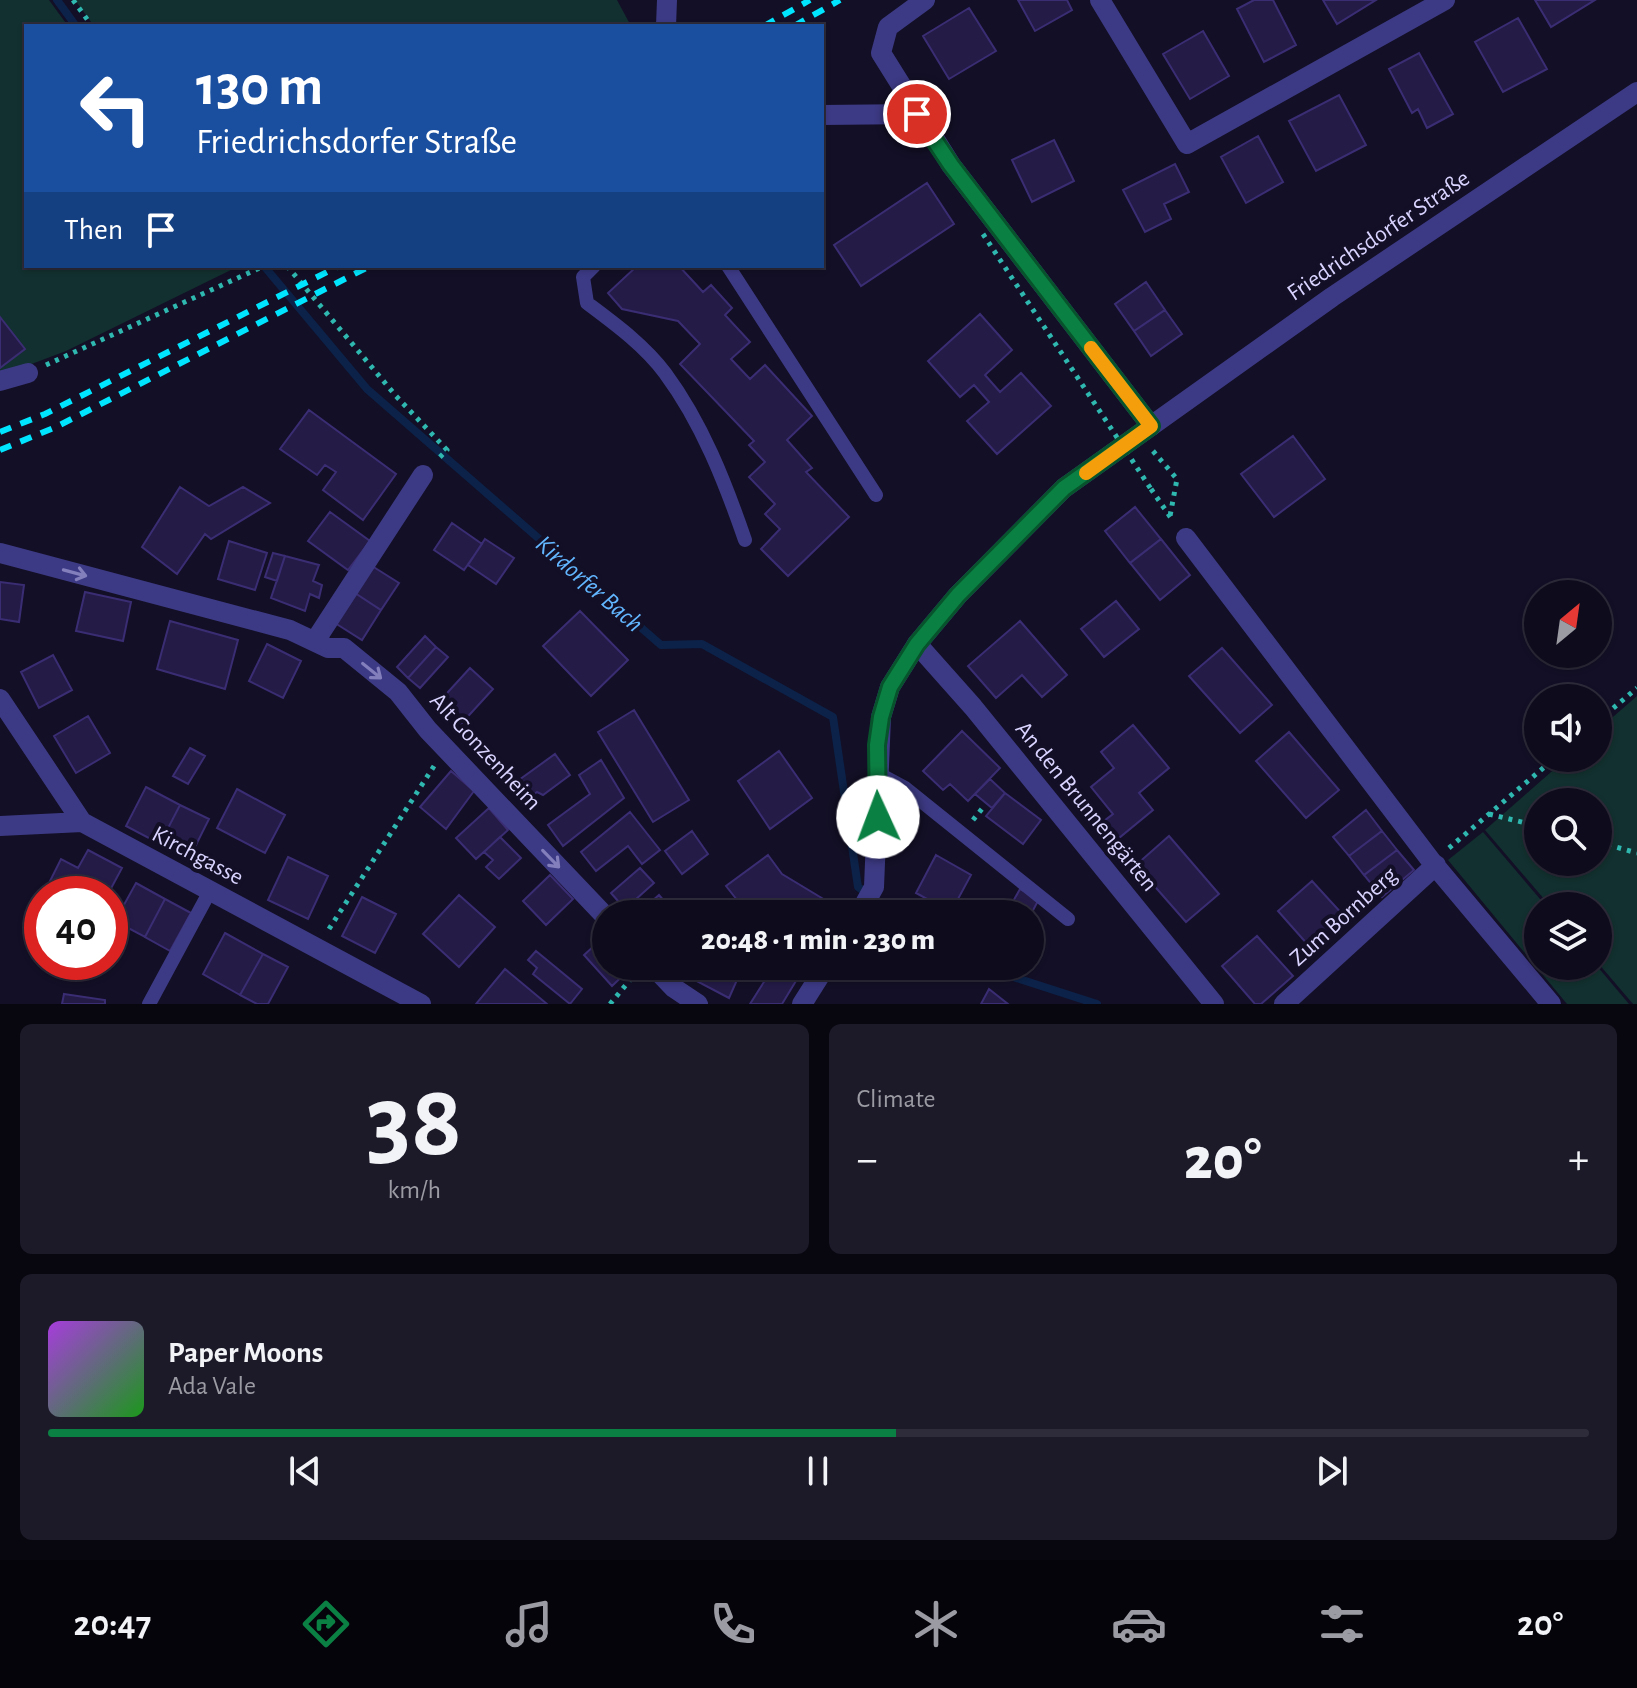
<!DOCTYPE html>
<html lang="en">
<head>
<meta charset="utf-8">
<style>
	:root { --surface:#0e0b1c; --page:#1c1929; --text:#f1f3f6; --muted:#9b9ba3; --line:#2e2b3b; --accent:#0b8043 }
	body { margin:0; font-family:"Alegreya Sans",sans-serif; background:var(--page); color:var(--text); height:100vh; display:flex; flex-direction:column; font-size:30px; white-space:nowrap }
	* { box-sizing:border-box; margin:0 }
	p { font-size:26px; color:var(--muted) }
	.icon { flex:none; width:44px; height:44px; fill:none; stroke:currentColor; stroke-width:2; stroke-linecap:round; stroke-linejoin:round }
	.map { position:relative; height:1004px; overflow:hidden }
	.panel { display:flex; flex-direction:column; gap:20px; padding:20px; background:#08060f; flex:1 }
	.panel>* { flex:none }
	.banner { position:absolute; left:24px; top:24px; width:800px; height:244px; border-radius:0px; box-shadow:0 2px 6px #0004,0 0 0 2px var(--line); background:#1a4fa0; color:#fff; overflow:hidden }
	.needle { width:52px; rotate:29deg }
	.controls { position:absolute; left:1524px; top:580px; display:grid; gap:16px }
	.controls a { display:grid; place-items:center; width:88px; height:88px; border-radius:50%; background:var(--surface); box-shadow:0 2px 6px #0004,0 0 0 2px var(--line); font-size:40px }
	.speed { position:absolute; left:24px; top:876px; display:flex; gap:16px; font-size:40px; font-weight:700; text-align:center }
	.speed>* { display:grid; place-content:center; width:104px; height:104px; border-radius:50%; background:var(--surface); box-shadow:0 2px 6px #0004,0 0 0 2px var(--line); line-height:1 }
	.speed .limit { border:12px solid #d22; background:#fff; color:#111 }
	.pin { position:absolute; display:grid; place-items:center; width:68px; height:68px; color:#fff; margin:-34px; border:4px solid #fff; border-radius:50%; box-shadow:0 2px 8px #0007 }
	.me { position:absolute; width:88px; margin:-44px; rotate:358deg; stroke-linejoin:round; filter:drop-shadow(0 0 6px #0008) }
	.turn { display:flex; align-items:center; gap:28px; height:168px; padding:0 40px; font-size:36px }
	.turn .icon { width:104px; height:104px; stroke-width:2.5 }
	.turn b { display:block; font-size:56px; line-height:68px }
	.then { display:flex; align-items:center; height:76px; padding:0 40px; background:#0003; gap:16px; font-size:30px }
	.big { font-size:60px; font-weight:800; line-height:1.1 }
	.panel .widget { flex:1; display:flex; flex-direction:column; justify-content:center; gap:12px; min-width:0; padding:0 28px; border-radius:12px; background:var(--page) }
	.panel .dial { align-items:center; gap:0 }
	.dial b { font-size:104px; line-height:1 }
	.song { display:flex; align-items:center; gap:24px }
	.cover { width:96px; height:96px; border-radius:12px; background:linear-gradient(135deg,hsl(280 70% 55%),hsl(120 70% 35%)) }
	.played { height:8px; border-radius:4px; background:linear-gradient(90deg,var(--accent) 55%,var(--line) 55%) }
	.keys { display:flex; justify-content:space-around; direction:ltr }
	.heat { display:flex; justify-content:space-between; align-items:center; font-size:44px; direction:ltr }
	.panel .tiles { flex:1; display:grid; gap:20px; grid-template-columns:1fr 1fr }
	.widget:last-child { grid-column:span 2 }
	.trip { position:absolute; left:592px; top:900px; width:452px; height:80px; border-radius:40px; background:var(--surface); box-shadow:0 2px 6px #0004,0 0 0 2px var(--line); font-weight:800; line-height:80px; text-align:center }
	.tabs { display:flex; height:128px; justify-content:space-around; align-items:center; background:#06040b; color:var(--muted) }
	.tabs .icon { width:56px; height:56px }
	.tabs .active { color:var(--accent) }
	.tabs b { font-size:36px; color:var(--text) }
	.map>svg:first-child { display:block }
	.green { fill:#12302f; fill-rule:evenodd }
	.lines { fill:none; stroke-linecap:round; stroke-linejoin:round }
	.stream { stroke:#0c2248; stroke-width:8 }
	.building { fill:#241b47; stroke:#3b2d73; stroke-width:2 }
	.path { stroke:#2fb8b0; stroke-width:5; stroke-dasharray:4 6; stroke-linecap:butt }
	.service { stroke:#3d3a85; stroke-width:14 }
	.minor { stroke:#3d3a85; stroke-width:20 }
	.tertiary { stroke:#3d3a85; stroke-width:20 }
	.rail { stroke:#00e5ff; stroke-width:6; stroke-dasharray:12 10; stroke-linecap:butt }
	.path-bridge { stroke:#2fb8b0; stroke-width:5; stroke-dasharray:4 6; stroke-linecap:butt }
	.oneway { stroke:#837fbc }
	.route-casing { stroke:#07532c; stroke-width:20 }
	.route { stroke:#0b8043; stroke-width:14 }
	.slow { stroke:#f59e0b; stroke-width:14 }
	.labels { text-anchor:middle; stroke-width:8; stroke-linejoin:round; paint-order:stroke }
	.street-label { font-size:24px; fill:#d9d4ff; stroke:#130f26 }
	.water-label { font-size:26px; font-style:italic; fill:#62b6ff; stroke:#130f26 }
</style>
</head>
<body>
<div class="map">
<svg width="1637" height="1004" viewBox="0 0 1637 1004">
	<rect width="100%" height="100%" fill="#130f26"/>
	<!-- green -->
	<path class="green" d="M0 0H49L68 26H26V266H239L66 351 0 376Z
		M75 0H617L631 26H94Z
		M1637 696V1004H1633L1598 963V906H1550L1485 830 1567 758H1598V730ZM1538 802H1598V862H1538Z
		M1483 832 1546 906H1538V966H1597L1629 1004H1567L1448 860Z"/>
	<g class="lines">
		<!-- stream -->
		<path class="stream" d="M57 0 76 26
			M264 266 367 389 661 645 702 644 833 717 858 887 896 914
			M979 966 1097 1004"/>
	</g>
	<!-- building -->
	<path class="building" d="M1018 0H1067L1072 10 1035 31Z
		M1254 0H1273L1296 45 1264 62 1237 9Z
		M1323 0H1376L1337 24Z
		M1535 0H1595L1551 27Z
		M969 8 996 51 949 79 923 36Z
		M1518 18 1547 69 1503 92 1475 42Z
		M1203 31 1229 76 1190 99 1163 54Z
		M1419 53 1453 114 1427 128 1418 109 1412 113 1389 69Z
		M1339 95 1366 145 1316 171 1289 121Z
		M1258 136 1283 182 1246 203 1221 157Z
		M1054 140 1074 181 1032 202 1012 160Z
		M1175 164 1189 192 1164 204 1171 219 1145 232 1123 190Z
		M927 183 954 224 861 286 834 245Z
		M637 266H679L703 292 711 285 732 308 725 315 750 342 731 359 750 379 765 365 812 416 787 440 812 468 806 472 849 517 788 576 761 549 780 529 765 514 775 504 749 477 765 462 749 445 754 441 680 364 700 344 678 321 622 309 608 293Z
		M1146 282 1165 310 1134 331 1115 304Z
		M1165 310 1182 334 1151 356 1134 331Z
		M980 314 1012 350 985 375 1000 392 1021 373 1051 406 997 454 967 421 989 402 974 385 960 397 928 361Z
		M0 317 25 349 0 368Z
		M309 410 396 474 363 520 323 490 336 472 325 465 317 475 280 449Z
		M1293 436 1325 479 1274 517 1241 474Z
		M180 487 209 506 243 487 270 503 211 539 205 534 177 574 142 547Z
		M1135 507 1161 539 1130 563 1105 531Z
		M330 512 370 541 348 570 308 541Z
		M452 523 482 544 464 570 434 550Z
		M485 539 514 558 496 584 468 565Z
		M1161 539 1190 575 1160 600 1130 563Z
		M229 541 267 553 255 590 218 579Z
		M273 553 285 556 277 581 265 577Z
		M285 556 319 565 313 581 322 585 319 598 310 594 305 611 271 598Z
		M372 566 399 583 381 610 355 593Z
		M0 582 24 585 19 622 0 619Z
		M85 592 131 602 123 641 76 631Z
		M355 593 381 610 362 640 335 623Z
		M1116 601 1139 629 1104 657 1081 629Z
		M580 611 628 660 591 696 543 646Z
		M170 621 238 640 225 689 157 669Z
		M1020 621 1067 675 1042 697 1022 675 996 698 968 666Z
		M425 636 436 647 408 678 397 667Z
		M267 644 301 661 283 698 249 681Z
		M436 647 448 657 420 688 408 678Z
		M1222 648 1272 705 1240 733 1189 676Z
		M53 655 72 690 39 708 21 672Z
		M470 668 493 689 461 724 438 703Z
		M634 710 689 800 653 822 598 732Z
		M88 716 110 753 76 773 54 736Z
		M1133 725 1169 768 1139 793 1153 810 1119 838 1104 821 1113 814 1091 787 1114 768 1101 752Z
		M962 731 1000 768 968 801 950 784 943 790 923 771Z
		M1289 732 1339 790 1306 818 1256 761Z
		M190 748 205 756 188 784 173 776Z
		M779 751 812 798 770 829 738 781Z
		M555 754 570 775 543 795 537 792 524 802 512 785Z
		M601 760 624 798 563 846 548 825 590 794 579 775Z
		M451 771 474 791 446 829 420 807Z
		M990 779 1005 793 992 808 975 794Z
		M146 787 180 805 160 844 126 826Z
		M237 789 285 815 265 853 217 828Z
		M1005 793 1041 820 1023 844 986 816Z
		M180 805 209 819 195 847 166 832Z
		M489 808 508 830 476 859 456 838Z
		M1366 810 1382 831 1349 856 1333 837Z
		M630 812 660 850 642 864 628 846 596 871 581 852Z
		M692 831 708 854 682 874 665 851Z
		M1382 831 1397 850 1364 875 1349 856Z
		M1169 836 1219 894 1186 922 1136 865Z
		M500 837 521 858 499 879 486 867 493 860 484 852Z
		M88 850 122 868 108 894H75L50 881 61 859 78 868Z
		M1397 850 1414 870 1382 897 1364 875Z
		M768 855 782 874 840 909 837 914H730L741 905 726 886Z
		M936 855 971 875 951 912 916 893Z
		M288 857 328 876 308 919 268 900Z
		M640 868 654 883 625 909 611 893Z
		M550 875 573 899 546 925 523 901Z
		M1312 881 1344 916 1309 946 1278 911Z
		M136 883 165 899 145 937 115 921Z
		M1020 889 1039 899 1030 916 1006 914Z
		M459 895 495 927 459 967 423 934Z
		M659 895 675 914H637Z
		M362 897 396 914 375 953 342 936Z
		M165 899 191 913 170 951 145 937Z
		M225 933 263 954 240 995 203 974Z
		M606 935V966H633L612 986 584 955Z
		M1257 936 1293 976 1261 1004H1255L1222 966Z
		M536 951 582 989 570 1004 533 974 537 968 528 960Z
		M263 954 288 967 268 1004H257L240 995Z
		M677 966H732L741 971 729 998 687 976Z
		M774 966H805L782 1004H750Z
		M505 969 547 1004H476Z
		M989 989 1008 1004H981Z
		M64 994 105 1000V1004H62Z"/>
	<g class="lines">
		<!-- path -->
		<path class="path" d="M73 0 92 26
			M287 266 396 396 447 450 438 459
			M46 365 264 266
			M1153 451 1177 479 1170 516
			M1151 489 1171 518
			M1598 721 1637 688
			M1489 814 1538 826
			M973 820 985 805
			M1598 842 1637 853
			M1449 848 1555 758
			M329 929 434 766
			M610 1004 635 974"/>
		<!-- service -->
		<path class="service" d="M594 266 583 277 587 303C615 324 644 345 665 373 702 423 725 482 745 540
			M728 266 876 495
			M877 773 905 788 1068 919
			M149 1004 210 891"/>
		<!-- minor -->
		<path class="minor" d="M925 0 888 27 881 53 951 165 1151 426
			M1100 0 1187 144 1445 0
			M666 26 667 0
			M822 115 917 114
			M0 381 28 373
			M1186 538 1432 862 1551 1004
			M0 553 290 630 328 648H344L398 692 428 730 606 917
			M315 641 423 475
			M917 644 973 707 1214 1004
			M0 699 82 822 421 1004
			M0 826 82 822
			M653 966 674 988 698 1004
			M1284 1004 1436 865"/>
		<!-- tertiary -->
		<path class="tertiary" d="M859 914 874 887 881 717 890 687 917 644 958 595 1064 488 1332 297 1637 92
			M802 1004 826 966"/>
		<!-- rail -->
		<path class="rail" d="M764 26 810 0
			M794 26 840 0
			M0 432 45 414 339 266
			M0 450 56 427 370 266"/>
		<!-- path-bridge -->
		<path class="path-bridge" d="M983 234 1151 489"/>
	</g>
	<!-- one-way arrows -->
	<defs><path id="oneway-shaft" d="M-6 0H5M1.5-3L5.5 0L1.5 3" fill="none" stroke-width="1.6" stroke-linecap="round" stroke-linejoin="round" transform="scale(2)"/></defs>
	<g class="oneway">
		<use href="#oneway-shaft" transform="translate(75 573) rotate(15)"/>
		<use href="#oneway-shaft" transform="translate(372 671) rotate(39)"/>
		<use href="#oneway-shaft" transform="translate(551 859) rotate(46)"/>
	</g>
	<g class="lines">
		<!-- route casing -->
		<g class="route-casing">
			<path id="route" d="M878 817 877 745 881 717 890 687 917 644 958 595 1064 488 1151 426 951 165 917 114"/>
		</g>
		<!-- route -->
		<use href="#route" class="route"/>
		<!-- slow -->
		<path class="slow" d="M1086 473 1151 426 1091 348"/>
	</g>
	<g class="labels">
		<!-- street labels -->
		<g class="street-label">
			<text transform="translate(1378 235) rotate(-34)" y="8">Friedrichsdorfer Straße</text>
			<text transform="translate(486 751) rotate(47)" y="8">Alt Gonzenheim</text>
			<text transform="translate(1087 806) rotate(51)" y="8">An den Brunnengärten</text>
			<text transform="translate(198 855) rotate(28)" y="8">Kirchgasse</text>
			<text transform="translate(1343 916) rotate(-42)" y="8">Zum Bornberg</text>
		</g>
		<!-- water labels -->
		<g class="water-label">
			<text transform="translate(590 583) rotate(41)" y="9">Kirdorfer Bach</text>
		</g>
	</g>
</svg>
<div class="controls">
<a><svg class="needle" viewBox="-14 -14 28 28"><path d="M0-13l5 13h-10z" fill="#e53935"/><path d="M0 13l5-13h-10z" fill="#9b9ba3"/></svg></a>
<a><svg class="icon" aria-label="sound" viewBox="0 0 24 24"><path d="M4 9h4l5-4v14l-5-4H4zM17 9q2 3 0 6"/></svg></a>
<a><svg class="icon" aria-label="search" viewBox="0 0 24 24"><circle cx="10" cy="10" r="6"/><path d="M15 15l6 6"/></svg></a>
<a><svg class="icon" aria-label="layers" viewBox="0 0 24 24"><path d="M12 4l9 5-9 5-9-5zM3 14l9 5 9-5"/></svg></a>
</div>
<div class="speed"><div class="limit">40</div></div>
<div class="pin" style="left:917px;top:114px;background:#d93025"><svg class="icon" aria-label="arrive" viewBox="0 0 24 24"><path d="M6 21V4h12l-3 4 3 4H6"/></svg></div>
<svg class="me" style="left:878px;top:817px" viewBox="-20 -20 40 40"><circle r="19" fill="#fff"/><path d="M0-13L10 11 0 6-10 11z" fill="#0b8043"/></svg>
<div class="trip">20:48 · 1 min · 230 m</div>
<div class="banner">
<div class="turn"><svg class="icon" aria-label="left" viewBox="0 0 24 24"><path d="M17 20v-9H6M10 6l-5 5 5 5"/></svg><div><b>130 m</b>Friedrichsdorfer Straße</div></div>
<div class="then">Then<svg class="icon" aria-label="arrive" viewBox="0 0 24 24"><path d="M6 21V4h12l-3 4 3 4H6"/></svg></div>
</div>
</div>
<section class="panel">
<div class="tiles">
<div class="widget dial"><b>38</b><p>km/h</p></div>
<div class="widget"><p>Climate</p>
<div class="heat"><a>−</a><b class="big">20°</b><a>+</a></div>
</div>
<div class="widget">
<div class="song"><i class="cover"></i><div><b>Paper Moons</b><p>Ada Vale</p></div></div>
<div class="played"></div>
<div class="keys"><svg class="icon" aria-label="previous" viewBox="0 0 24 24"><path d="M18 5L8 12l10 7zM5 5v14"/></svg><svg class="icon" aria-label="pause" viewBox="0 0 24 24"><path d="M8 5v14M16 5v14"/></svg><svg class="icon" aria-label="next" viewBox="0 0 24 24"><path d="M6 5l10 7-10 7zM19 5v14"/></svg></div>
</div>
</div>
</section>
<nav class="tabs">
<b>20:47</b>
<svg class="icon active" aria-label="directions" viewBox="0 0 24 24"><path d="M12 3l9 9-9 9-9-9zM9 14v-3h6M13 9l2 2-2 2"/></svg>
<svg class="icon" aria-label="music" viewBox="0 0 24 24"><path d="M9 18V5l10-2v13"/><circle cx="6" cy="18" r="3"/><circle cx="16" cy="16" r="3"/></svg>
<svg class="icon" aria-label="phone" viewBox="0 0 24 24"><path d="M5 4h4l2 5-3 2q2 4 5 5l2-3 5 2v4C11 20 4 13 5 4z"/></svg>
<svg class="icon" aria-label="climate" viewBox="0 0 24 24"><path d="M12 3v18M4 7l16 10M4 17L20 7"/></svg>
<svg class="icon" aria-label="car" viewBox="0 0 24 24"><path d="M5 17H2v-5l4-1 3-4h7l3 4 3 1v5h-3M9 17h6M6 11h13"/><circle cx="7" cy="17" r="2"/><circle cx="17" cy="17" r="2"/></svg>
<svg class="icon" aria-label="filters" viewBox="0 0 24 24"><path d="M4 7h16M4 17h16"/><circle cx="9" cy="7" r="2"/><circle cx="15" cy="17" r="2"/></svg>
<b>20°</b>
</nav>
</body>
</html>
